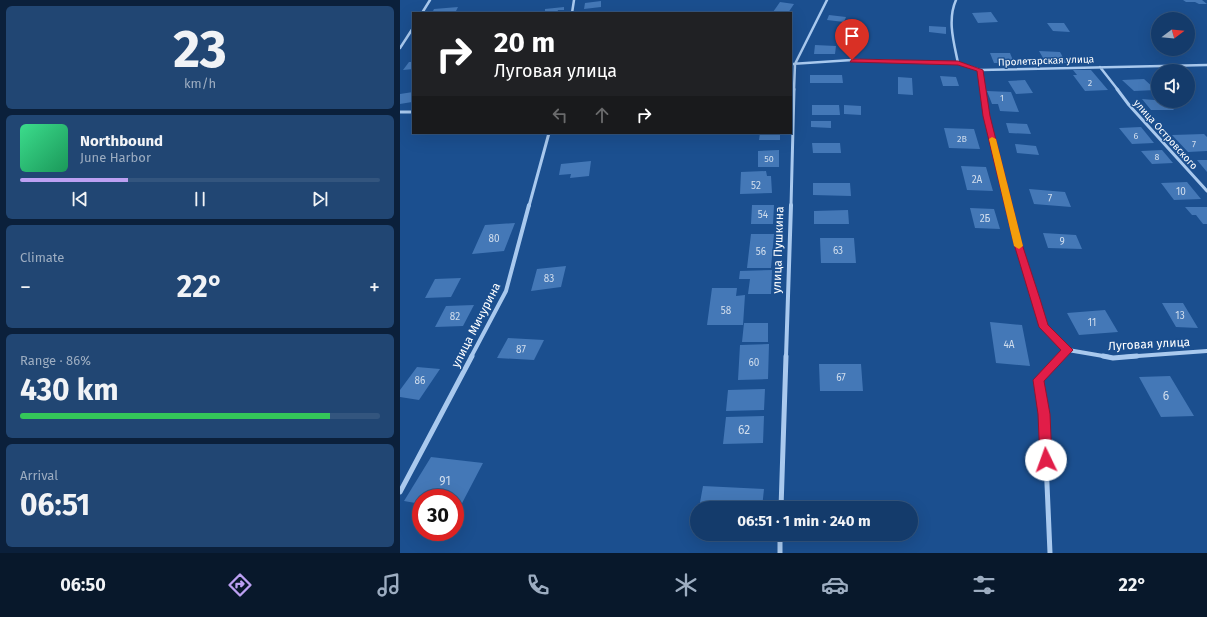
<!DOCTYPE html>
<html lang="en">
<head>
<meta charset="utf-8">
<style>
	:root { --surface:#143b6b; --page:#214673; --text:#f1f3f6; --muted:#9dadc1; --line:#33557e; --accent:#bca0f2 }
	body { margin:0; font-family:"Fira Sans",sans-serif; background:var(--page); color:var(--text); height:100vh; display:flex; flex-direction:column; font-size:15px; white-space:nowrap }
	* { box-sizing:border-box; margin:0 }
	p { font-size:13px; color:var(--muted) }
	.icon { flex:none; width:22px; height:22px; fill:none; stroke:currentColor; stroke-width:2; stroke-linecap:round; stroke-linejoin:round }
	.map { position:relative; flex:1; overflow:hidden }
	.drawer { display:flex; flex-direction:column; gap:6px; padding:6px; background:#0b203b; width:400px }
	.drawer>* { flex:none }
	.top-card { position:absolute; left:12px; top:12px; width:380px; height:122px; border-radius:0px; box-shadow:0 4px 16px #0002,0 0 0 1px var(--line); background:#202124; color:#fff; overflow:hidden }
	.needle { width:26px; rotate:74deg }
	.controls { position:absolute; left:751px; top:12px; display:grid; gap:8px }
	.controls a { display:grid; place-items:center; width:44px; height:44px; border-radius:50%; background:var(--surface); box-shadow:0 4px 16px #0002,0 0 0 1px var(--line); font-size:20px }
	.speed { position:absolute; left:12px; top:489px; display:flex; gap:8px; font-size:20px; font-weight:700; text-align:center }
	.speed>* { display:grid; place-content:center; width:52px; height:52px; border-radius:50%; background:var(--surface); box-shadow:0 4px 16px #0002,0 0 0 1px var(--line); line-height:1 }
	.speed .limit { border:6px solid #d22; background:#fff; color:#111 }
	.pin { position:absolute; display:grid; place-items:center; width:34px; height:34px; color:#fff; margin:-41px -17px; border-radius:50% 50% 50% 0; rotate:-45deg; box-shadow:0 0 4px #0007 }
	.pin .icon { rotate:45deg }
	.me { position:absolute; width:44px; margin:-22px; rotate:357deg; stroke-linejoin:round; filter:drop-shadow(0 0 3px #0008) }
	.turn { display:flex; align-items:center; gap:14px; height:84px; padding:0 16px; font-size:18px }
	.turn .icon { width:52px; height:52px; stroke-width:2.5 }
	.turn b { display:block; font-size:28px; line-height:34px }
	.lanes { display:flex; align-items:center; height:38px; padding:0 16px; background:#0003; justify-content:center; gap:20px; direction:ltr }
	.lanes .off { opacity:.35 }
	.big { font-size:30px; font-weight:700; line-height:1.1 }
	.drawer .widget { flex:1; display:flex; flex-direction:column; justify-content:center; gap:6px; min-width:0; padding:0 14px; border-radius:6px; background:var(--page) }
	.drawer .dial { align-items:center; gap:0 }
	.dial b { font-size:52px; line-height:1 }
	.song { display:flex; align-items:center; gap:12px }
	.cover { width:48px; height:48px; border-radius:6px; background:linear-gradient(135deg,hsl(150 70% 55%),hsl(150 70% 35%)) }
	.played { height:4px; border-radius:2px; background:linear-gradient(90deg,var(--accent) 30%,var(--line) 30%) }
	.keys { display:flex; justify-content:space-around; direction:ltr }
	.heat { display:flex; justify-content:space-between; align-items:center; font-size:22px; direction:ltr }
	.charge { height:6px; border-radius:3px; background:linear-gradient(90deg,#34c759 86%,var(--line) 0) }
	.trip { position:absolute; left:290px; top:501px; width:228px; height:40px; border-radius:20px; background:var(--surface); box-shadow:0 4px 16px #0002,0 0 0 1px var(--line); font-weight:700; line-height:40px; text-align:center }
	.tabs { display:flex; height:64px; justify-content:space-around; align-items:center; background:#08182b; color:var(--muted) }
	.tabs .icon { width:28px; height:28px }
	.tabs .selected { color:var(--accent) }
	.tabs b { font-size:18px; color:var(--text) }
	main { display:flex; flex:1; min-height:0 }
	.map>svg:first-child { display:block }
	.building { fill:#4478b7 }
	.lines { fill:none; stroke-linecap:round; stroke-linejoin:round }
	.street-far3 { stroke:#a9c9ee; stroke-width:2.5 }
	.street-far2 { stroke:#a9c9ee; stroke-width:3 }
	.street-far1 { stroke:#a9c9ee; stroke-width:4 }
	.street { stroke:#a9c9ee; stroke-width:5 }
	.route { fill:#e11d48; stroke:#92132f }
	.slow { fill:#f59e0b }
	.labels { text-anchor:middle; stroke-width:3; stroke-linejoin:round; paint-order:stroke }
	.far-number-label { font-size:9px; fill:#d0dded }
	.far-street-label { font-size:10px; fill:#fff; stroke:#1b4f8f }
	.number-label { font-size:10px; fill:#d0dded }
	.street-label { font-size:12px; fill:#fff; stroke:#1b4f8f }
	.near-number-label { font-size:12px; fill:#d0dded }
</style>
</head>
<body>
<main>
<section class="drawer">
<div class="widget dial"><b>23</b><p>km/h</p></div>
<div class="widget">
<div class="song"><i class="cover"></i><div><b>Northbound</b><p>June Harbor</p></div></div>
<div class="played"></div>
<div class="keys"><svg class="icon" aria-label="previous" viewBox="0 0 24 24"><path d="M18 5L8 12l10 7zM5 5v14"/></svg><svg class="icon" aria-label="pause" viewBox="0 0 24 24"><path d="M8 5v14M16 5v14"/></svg><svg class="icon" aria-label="next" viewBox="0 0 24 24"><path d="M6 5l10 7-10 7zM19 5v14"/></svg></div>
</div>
<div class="widget"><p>Climate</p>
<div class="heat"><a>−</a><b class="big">22°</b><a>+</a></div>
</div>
<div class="widget"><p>Range · 86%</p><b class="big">430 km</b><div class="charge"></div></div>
<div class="widget"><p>Arrival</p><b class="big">06:51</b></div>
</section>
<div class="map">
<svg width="807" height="553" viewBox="0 0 807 553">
	<rect width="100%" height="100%" fill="#1b4f8f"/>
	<!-- building -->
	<path class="building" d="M783 0H802L807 4H799L795 2H786Z
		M201 1V7L184 9 185 3Z
		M380 2 394 4 388 13 373 12Z
		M58 7 55 13H32L34 9Z
		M164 7V10H158L157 13H145V9Z
		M591 12 598 22 578 23 572 13Z
		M429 15 446 17 444 22 427 20Z
		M647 23H664L670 32 653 31Z
		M529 26 546 27V34L529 32Z
		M415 45 436 46 435 54H414Z
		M639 51 660 52 666 63H646Z
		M590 53H610L614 63H594Z
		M9 62H13V69L3 70Z
		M673 70H691L708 90 685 91 673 75H677Z
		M410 75H442L443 83H410Z
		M540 76 556 77 559 86H543Z
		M498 77 512 78 513 95 498 94Z
		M744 79 756 90 734 91 722 80Z
		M625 80 633 93 616 94 608 81Z
		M587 91 611 92 619 112 600 111 598 104H592Z
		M13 92 12 102 0 104V94Z
		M742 99 766 101 774 110H751Z
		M412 105H439L440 115H412Z
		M444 105 461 106V115L444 114Z
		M411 121H431V128L411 127Z
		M606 123 627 124 631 134 609 133Z
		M741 127 754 143 732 144 719 128Z
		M544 128 574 129 580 149 549 148Z
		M360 133H380V140H359Z
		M804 134 807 137V151L788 152 772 135Z
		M412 143H440L441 153H413Z
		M615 144 636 146 639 155 617 153Z
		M379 150V167H358V151Z
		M762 150 773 163 752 164 741 151Z
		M797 160H807V172Z
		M191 161 189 176 170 178 171 174 159 175 161 164Z
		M561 166 586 167 593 191 567 190Z
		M366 171 367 176H371L372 193 340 194 341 172Z
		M787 182 801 199 774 200 761 183Z
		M413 183H450L451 196 413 195Z
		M629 189 665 192 671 207 634 204Z
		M352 205H374L373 224H351Z
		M785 207H807V224H803L796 215H792Z
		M570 208 594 209 600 229 575 228Z
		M448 210 449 224H414V211Z
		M115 223 104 251 72 254 85 225Z
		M643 233 676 235 682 249 648 248Z
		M351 234H374L371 268H347Z
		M420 238H454L456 263H421Z
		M166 266 161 287 131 291 137 269Z
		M372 270 371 294H348L350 279H339L340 271Z
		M61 278 51 297 25 298 35 279Z
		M312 288H337L336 296 345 295 343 325H307Z
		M762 303H783L798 328 776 327Z
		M74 305 63 326 35 327 46 306Z
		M705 310 718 332 679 335 667 313Z
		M590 322 622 325 630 366 596 363Z
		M344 323H368V342H342Z
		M108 338 144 340 134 360 97 358Z
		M369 344 368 379 338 380 340 345Z
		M419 364H461L463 391H420Z
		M17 367 40 369 19 400 0 397V390Z
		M770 376 794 416 761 417 739 377Z
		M365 389 364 410 326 411 328 390Z
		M364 416 363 443 323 444 326 417Z
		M31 457 83 463 59 509 55 508V498H21V504L4 501Z
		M303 486 364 489 362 508H299Z"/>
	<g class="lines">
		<!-- street-far3 -->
		<path class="street-far3" d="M556 0C547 20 554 43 558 63
			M22 13 30 0
			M172 13 174 0
			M0 48 13 28
			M391 64 452 60 558 63 580 70 807 65
			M700 67 718 90
			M580 70 583 90
			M394 90 395 64 427 0"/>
		<!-- street-far2 -->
		<path class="street-far2" d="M582 89 586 116 609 206
			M717 89 729 105 807 191
			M0 112H13
			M129 206 149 133
			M391 206 394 89"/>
		<!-- street-far1 -->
		<path class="street-far1" d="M608 205 618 244 644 327 668 350 661 357
			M668 350 709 357
			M71 357 106 291 129 205
			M386 357 391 205
			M724 357 807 351"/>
		<!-- street -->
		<path class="street" d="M703 356 713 358 737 356
			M0 492 72 356
			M381 508 386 356
			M380 534V553
			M650 553 644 415 639 380 662 356"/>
	</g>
	<!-- route -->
	<path class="route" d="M452 59 558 61 583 70 590 116 622 244 640 299 648 325 673 350 644 381 650 414 652 460 650 465 646 466 642 465 640 460 638 414 633 380 661 350 639 327 614 244 583 116 577 71 558 65 450 62Z"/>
	<!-- slow -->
	<path class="slow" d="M592 137 596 139 623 246 619 249 614 246 589 139Z"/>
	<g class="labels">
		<!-- far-number labels -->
		<g class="far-number-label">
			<text x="690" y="86">2</text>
			<text x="602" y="101">1</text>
			<text x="736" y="139">6</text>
			<text x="562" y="142">2В</text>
			<text x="794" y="147">7</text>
			<text x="757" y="160">8</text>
			<text x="369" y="162">50</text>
		</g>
		<!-- far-street labels -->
		<g class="far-street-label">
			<text transform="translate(646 60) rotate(-2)" y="4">Пролетарская улица</text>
			<text transform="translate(766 134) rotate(48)" y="4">улица Островского</text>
		</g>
		<!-- number labels -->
		<g class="number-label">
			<text x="577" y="183">2А</text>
			<text x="356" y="189">52</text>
			<text x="781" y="195">10</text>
			<text x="650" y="202">7</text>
			<text x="363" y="218">54</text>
			<text x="585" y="222">2Б</text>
			<text x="94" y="242">80</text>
			<text x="662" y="245">9</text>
			<text x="438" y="254">63</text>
			<text x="361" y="255">56</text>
			<text x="149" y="282">83</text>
			<text x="326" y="314">58</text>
			<text x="780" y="319">13</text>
			<text x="55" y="320">82</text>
			<text x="692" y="326">11</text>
			<text x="609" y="348">4А</text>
			<text x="121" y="353">87</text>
			<text x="354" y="366">60</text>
			<text x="441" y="381">67</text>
			<text x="20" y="384">86</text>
		</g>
		<!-- street labels -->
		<g class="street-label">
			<text transform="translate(378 250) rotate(-88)" y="4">улица Пушкина</text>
			<text transform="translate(76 325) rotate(-63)" y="4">улица Мичурина</text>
			<text transform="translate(749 344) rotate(-3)" y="4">Луговая улица</text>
		</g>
		<!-- near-number labels -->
		<g class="near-number-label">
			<text x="766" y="400">6</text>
			<text x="344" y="434">62</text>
			<text x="45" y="485">91</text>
		</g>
	</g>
</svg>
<div class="controls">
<a><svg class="needle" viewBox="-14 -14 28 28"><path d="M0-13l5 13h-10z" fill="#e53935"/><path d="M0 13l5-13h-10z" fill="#9dadc1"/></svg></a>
<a><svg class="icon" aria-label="sound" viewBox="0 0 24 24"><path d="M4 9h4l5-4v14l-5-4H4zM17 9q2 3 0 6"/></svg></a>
</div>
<div class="speed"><div class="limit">30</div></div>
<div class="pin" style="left:452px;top:60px;background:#d93025"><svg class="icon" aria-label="arrive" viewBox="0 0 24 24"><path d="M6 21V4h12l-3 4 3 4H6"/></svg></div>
<svg class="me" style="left:646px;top:460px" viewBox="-20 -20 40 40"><circle r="19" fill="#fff"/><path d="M0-13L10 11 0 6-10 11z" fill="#e11d48"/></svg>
<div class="trip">06:51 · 1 min · 240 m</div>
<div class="top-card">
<div class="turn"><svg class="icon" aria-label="right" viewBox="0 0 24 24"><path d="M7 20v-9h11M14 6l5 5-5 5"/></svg><div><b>20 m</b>Луговая улица</div></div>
<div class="lanes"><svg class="icon off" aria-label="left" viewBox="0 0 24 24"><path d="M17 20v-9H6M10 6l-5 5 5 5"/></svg><svg class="icon off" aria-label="ahead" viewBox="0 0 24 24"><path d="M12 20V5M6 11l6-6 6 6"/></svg><svg class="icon" aria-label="right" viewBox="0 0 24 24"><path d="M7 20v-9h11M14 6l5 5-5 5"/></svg></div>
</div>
</div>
</main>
<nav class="tabs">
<b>06:50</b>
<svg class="icon selected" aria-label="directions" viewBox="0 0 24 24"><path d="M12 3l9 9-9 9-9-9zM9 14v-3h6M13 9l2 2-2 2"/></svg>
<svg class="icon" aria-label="music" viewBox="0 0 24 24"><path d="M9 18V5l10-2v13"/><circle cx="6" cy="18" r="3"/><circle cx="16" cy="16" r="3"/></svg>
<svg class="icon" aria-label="phone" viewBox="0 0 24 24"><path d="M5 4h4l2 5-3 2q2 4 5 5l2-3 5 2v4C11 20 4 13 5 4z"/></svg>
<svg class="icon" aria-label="climate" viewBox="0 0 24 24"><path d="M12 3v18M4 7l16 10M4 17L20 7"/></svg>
<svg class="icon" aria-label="car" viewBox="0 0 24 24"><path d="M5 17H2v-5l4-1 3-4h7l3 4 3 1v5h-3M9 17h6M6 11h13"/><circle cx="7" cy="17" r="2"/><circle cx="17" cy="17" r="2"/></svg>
<svg class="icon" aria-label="filters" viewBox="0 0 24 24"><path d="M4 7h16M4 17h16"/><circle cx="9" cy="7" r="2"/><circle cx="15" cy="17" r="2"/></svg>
<b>22°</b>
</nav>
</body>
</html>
